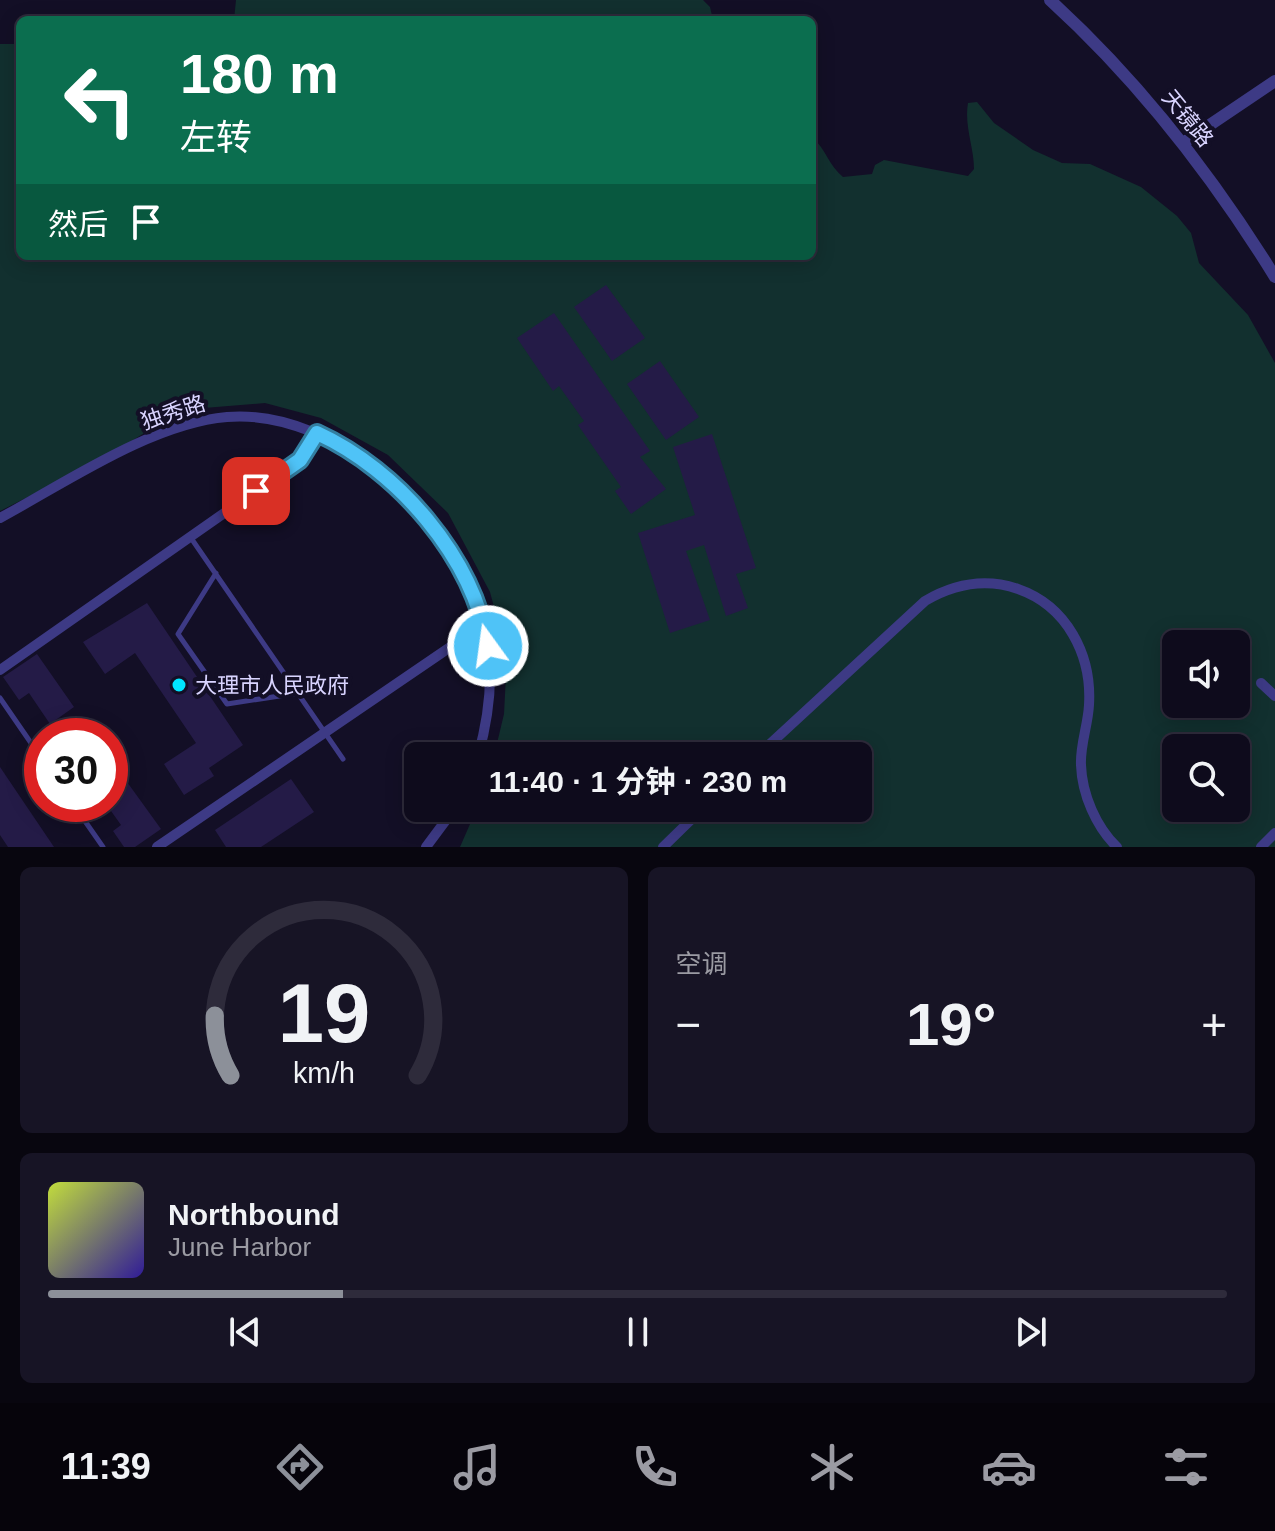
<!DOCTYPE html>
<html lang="zh">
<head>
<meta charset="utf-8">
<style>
	:root { --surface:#0e0b1c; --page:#171425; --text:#f1f3f6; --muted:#9b9ba3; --line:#2e2b3b; --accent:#8c9099 }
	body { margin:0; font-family:Helvetica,"Noto Sans SC",sans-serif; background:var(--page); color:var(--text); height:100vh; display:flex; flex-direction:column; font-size:30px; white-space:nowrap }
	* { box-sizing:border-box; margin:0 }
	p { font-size:26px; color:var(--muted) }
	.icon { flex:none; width:44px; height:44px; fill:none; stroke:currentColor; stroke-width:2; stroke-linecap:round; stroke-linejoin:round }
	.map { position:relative; height:847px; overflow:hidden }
	.details { display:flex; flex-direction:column; gap:20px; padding:20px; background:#08060f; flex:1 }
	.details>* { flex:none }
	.hud { position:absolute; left:16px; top:16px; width:800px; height:244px; border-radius:12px; box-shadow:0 4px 20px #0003,0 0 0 2px var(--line); background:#0b6e4f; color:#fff; overflow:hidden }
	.buttons { position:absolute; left:1162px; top:630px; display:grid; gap:16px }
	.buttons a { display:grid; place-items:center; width:88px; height:88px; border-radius:12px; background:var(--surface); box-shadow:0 4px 20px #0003,0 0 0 2px var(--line); font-size:40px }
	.speed { position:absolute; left:24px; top:718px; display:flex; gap:16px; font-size:40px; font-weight:700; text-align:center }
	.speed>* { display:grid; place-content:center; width:104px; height:104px; border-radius:50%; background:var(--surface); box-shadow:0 4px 20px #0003,0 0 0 2px var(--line); line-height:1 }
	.speed .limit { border:12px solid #d22; background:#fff; color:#111 }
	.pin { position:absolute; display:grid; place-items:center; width:68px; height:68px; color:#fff; margin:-34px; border-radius:16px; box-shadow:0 4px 12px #0006 }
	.me { position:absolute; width:88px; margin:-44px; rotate:346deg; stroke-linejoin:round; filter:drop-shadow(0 0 6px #0008) }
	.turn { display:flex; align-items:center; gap:28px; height:168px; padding:0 32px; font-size:36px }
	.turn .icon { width:104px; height:104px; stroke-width:2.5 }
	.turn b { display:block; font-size:56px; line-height:68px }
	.then { display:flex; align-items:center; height:76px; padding:0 32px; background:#0003; gap:16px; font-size:30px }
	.big { font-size:60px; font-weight:700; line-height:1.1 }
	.details .tile { flex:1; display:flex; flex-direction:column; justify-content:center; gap:12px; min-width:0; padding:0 28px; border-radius:12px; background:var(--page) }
	.details .dial { align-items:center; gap:0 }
	.dial svg { height:208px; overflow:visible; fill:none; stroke:var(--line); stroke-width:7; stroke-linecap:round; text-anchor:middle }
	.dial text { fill:var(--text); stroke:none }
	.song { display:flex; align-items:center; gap:24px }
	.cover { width:96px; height:96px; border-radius:12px; background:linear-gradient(135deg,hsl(70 70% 55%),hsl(250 70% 35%)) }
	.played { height:8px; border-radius:4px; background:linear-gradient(90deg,var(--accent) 25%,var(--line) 25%) }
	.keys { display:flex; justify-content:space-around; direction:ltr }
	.heat { display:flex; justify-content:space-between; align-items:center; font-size:44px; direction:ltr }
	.details .tiles { flex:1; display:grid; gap:20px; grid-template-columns:1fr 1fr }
	.tile:last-child { grid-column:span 2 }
	.trip { position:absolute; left:404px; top:742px; width:468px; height:80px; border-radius:12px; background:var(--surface); box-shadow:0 4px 20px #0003,0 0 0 2px var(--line); font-weight:700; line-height:80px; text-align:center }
	.tabs { display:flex; height:128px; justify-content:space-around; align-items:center; background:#06040b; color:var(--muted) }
	.tabs .icon { width:56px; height:56px }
	.tabs .active { color:var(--accent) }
	.tabs b { font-size:36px; color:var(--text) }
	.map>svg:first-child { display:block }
	.green { fill:#12302f; fill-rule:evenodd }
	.building { fill:#241b47 }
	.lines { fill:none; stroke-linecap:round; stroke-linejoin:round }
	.service { stroke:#3d3a85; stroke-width:5 }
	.minor { stroke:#3d3a85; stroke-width:10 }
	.tertiary { stroke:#3d3a85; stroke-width:12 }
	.route-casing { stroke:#337fa1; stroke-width:20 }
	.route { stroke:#4fc3f7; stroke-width:14 }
	.poi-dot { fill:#00e5ff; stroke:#130f26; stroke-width:3 }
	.labels { text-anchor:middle; stroke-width:8; stroke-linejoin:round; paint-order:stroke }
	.street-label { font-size:22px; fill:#d9d4ff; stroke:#130f26 }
	.poi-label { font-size:22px; fill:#d9d4ff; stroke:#130f26; text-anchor:start }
</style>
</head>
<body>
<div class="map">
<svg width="1275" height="847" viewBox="0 0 1275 847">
	<rect width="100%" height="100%" fill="#130f26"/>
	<!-- green -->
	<path class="green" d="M236 0H703L710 7 713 20H234Z
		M0 44H20V256H812V137C826 149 829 166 843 177L872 174 875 165 884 160 968 176 974 169C974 147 964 126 968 103L977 102 994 123 1033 150 1062 163 1090 164 1141 187 1177 216 1191 233 1199 263 1248 315 1275 363V847H460L477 808H858V756H494L504 714 507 656 490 592 448 513 388 455 321 418 265 403 204 408 149 430 103 459 0 511ZM1176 644H1236V704H1176ZM1176 748H1236V808H1176Z"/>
	<!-- building -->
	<path class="building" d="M606 285 645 338 612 361 574 307Z
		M554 313 650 451 640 457 666 489 631 514 615 491 621 487 578 425 584 421 559 386 553 391 517 338Z
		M660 361 699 417 666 440 627 384Z
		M712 434 756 568 736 574 748 608 726 616 704 545 686 551 710 620 670 633 638 533 695 515 673 447Z
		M147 603 243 745 209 768 214 776 184 795 164 764 196 743 135 653 105 674 83 642Z
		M37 654 74 707 50 724 29 693 19 700 3 677Z
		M0 767 54 847H8L0 835Z
		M122 775 161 829 135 847H124L113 831 121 825 106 804H110V783Z
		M291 779 314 812 261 847H226L215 830Z"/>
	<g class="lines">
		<!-- service -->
		<path class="service" d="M191 538 343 759
			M216 573 178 634 227 704 299 693
			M0 698 42 759
			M73 804 103 847"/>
		<!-- minor -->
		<path class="minor" d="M0 518C65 483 152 423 227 417 337 408 457 520 484 624 495 668 490 713 478 756
			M0 670 300 460 317 433
			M1261 683 1275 696
			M757 756 925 601C954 584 986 578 1018 589 1067 606 1092 655 1089 705 1088 725 1080 745 1081 765 1082 794 1096 827 1117 847
			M157 847 484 624
			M426 847 455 808
			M663 847 703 808
			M1261 847 1275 833"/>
		<!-- tertiary -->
		<path class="tertiary" d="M1050 0C1139 81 1212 175 1275 277
			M1183 143 1275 81"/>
	</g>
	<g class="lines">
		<!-- route casing -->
		<g class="route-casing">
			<path id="route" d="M256 491 300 460 317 433C398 470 473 557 488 646"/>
		</g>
		<!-- route -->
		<use href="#route" class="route"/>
	</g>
	<!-- markers -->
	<circle class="poi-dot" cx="179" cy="685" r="8"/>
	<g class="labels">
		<!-- street labels -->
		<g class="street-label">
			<text transform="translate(1188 118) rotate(51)" y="8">天镜路</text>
			<text transform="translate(173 412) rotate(-18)" y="8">独秀路</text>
		</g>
		<!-- poi labels -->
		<g class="poi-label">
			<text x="195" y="693">大理市人民政府</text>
		</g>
	</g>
</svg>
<div class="buttons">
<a><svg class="icon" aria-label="sound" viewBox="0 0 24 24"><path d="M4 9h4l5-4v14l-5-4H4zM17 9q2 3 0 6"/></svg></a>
<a><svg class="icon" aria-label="search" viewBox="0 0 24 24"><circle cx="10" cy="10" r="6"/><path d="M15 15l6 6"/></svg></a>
</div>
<div class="speed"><div class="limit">30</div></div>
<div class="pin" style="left:256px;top:491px;background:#d93025"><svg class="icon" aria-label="arrive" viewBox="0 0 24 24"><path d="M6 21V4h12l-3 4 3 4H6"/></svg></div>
<svg class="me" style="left:488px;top:646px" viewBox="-20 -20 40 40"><circle r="17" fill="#4fc3f7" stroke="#fff" stroke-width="3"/><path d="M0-11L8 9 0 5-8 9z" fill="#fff"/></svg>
<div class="trip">11:40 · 1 分钟 · 230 m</div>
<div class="hud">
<div class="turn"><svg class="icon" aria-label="left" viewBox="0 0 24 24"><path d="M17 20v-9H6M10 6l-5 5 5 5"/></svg><div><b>180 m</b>左转</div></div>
<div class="then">然后<svg class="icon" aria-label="arrive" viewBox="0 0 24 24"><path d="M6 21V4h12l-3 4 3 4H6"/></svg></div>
</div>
</div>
<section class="details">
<div class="tiles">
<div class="tile dial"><svg viewBox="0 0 100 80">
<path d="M14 69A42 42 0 1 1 86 69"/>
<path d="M14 69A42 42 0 0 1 8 46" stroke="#8c9099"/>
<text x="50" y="56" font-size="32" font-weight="700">19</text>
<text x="50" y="72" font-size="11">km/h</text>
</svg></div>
<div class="tile"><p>空调</p>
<div class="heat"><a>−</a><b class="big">19°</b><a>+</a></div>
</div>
<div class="tile">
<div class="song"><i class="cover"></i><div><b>Northbound</b><p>June Harbor</p></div></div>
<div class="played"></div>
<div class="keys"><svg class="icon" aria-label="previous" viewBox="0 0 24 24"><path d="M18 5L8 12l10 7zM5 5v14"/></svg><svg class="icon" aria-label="pause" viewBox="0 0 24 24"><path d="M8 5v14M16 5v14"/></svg><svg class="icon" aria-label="next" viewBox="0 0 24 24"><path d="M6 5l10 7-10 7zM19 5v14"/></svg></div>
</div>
</div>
</section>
<nav class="tabs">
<b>11:39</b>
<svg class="icon active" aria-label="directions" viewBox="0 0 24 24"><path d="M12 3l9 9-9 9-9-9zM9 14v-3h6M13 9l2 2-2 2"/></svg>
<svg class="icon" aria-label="music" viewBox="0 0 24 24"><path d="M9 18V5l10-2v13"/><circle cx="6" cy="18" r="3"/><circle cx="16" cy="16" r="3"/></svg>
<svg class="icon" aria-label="phone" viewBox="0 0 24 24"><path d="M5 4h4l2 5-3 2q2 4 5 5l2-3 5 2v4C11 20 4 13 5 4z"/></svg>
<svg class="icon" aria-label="climate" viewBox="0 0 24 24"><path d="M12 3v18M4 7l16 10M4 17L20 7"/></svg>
<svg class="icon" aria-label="car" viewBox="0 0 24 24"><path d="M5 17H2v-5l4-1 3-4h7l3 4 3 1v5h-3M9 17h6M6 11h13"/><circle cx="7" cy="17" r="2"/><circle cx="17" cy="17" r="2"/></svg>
<svg class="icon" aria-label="filters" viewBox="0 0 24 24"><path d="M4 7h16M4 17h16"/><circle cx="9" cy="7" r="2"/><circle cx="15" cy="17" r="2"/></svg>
</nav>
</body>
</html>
